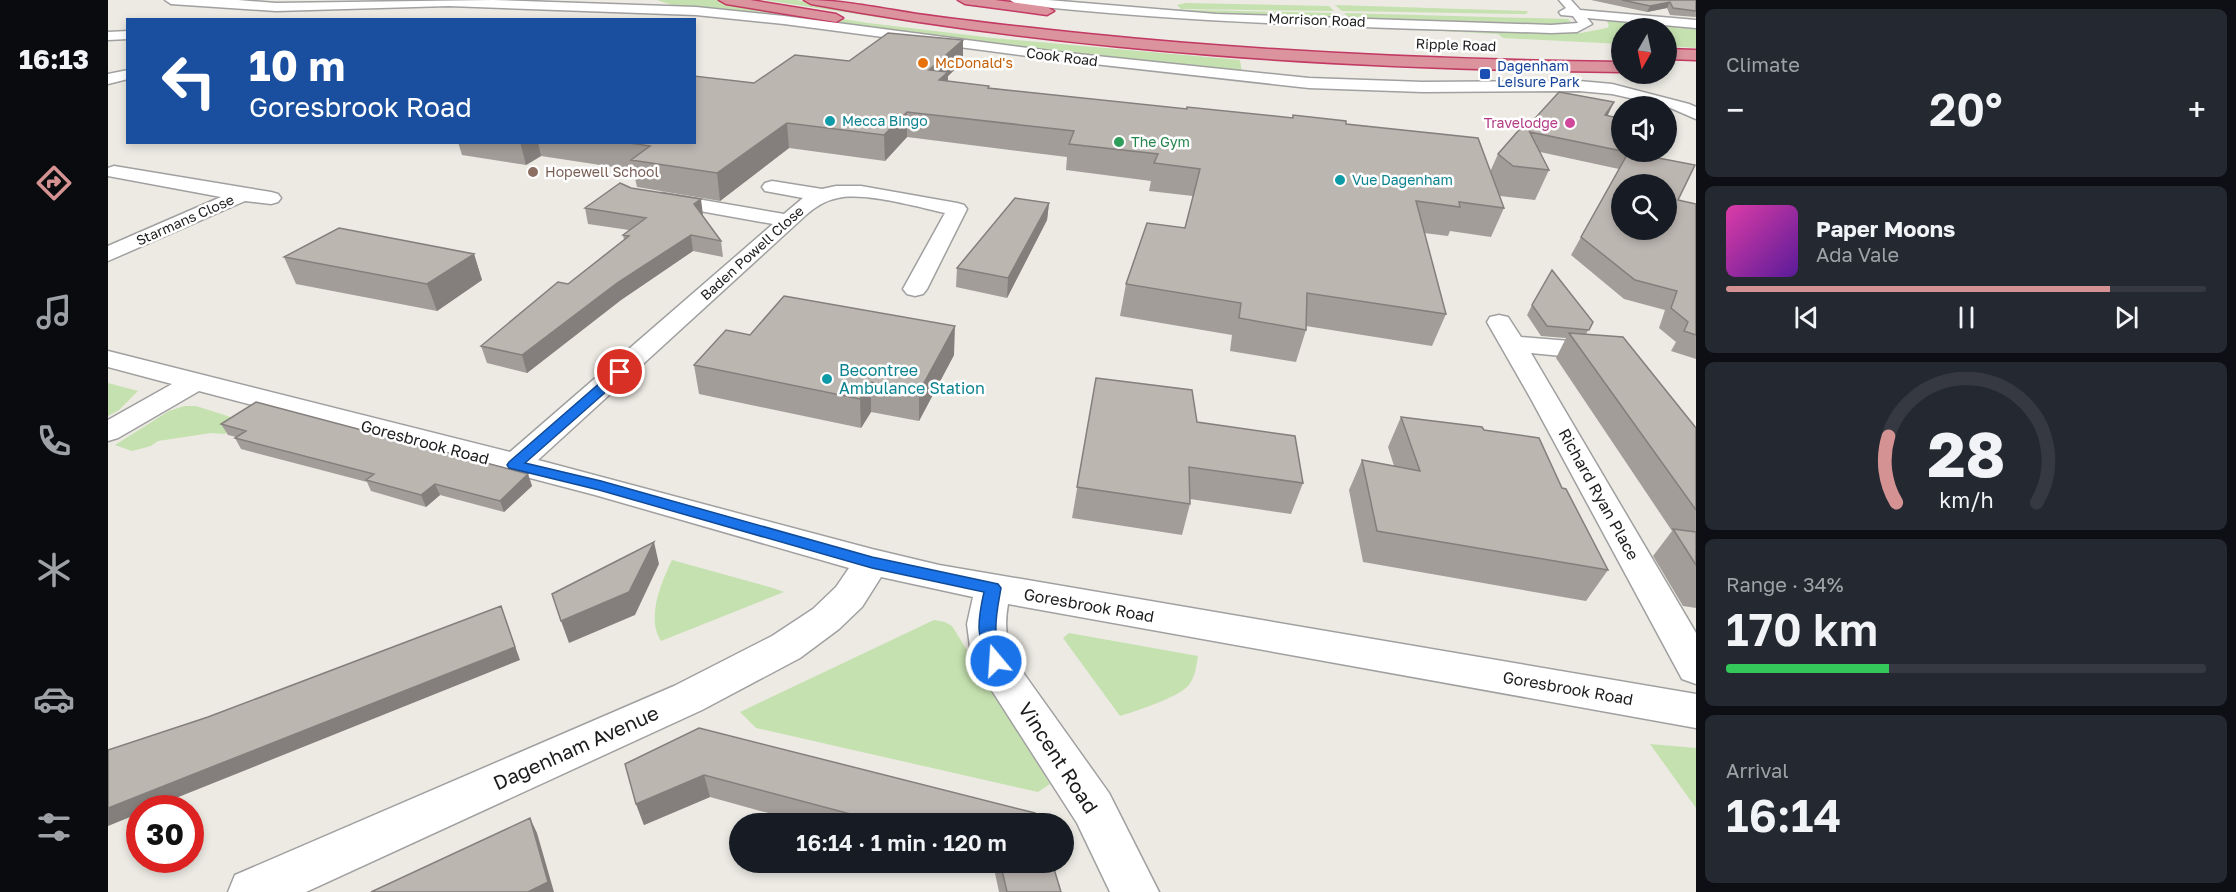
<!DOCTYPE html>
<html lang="en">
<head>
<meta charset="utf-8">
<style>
	:root { --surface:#171b24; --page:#242831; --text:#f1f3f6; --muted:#9ea1a6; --line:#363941; --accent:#d49392 }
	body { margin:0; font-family:"Golos Text",sans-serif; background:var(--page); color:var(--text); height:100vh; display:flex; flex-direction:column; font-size:22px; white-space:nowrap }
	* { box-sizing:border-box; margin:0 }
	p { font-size:20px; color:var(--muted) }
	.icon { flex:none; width:33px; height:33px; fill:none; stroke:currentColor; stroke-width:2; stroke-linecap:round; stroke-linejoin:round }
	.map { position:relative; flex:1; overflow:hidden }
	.details { display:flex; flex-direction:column; gap:9px; padding:9px; background:#0d0f14; width:540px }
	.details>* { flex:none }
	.top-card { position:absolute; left:18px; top:18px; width:570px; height:126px; border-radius:0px; box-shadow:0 3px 9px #0003; background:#1a4fa0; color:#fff; overflow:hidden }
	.needle { width:39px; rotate:189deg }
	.tools { position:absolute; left:1503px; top:18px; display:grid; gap:12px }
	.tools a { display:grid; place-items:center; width:66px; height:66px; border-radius:50%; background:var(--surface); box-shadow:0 3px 9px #0003; font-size:30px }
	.speed { position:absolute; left:18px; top:795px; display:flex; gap:12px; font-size:30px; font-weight:700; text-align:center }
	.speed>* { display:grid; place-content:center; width:78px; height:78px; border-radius:50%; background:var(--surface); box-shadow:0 3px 9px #0003; line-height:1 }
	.speed .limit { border:9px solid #d22; background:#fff; color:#111 }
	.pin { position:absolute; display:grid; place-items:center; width:51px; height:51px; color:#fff; margin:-26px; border:3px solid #fff; border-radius:50%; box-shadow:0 2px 6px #0007 }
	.me { position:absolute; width:66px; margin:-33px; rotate:342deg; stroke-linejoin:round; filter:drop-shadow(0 0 4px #0008) }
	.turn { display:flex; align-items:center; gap:21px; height:126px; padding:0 24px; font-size:27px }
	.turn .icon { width:78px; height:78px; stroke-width:2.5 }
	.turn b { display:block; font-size:42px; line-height:51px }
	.big { font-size:45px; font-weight:600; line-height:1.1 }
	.details .tile { flex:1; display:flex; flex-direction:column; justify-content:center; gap:9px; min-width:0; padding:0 21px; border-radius:9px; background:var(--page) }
	.details .dial { align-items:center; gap:0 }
	.dial svg { height:156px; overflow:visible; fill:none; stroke:var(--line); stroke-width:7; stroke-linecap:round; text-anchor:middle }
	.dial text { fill:var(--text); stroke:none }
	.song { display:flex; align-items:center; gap:18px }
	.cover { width:72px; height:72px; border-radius:9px; background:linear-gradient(135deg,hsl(320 70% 55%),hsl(270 70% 35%)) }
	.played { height:6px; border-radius:3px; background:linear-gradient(90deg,var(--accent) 80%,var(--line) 80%) }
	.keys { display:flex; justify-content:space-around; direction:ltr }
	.heat { display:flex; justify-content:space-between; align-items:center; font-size:33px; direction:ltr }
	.charge { height:9px; border-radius:4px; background:linear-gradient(90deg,#34c759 34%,var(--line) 0) }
	.trip { position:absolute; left:621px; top:813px; width:345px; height:60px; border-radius:30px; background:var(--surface); box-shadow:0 3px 9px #0003; font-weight:600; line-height:60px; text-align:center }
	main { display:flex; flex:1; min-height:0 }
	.menu { display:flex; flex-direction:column; width:108px; justify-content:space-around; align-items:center; background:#090b0e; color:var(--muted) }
	.menu .icon { width:42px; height:42px }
	.menu .active { color:var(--accent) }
	.menu b { font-size:27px; color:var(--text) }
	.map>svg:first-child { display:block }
	.grass { fill:#c5e1af }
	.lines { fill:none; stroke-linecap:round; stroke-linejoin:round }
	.street-casing { stroke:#a0a0a0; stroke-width:3 }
	.highway-casing { stroke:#c23962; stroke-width:3 }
	.street { fill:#fff; fill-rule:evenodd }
	.highway { fill:#db949e; fill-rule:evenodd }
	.wall { fill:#a29d98 }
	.shaded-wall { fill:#847f7c }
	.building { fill:#bcb6b1; stroke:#847f7c; stroke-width:1.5; fill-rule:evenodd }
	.route { fill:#1a73e8; stroke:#114b97; stroke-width:1.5 }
	.food-dot { fill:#e8710a; stroke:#fff; stroke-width:2 }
	.transit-dot { fill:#1a4fb4; stroke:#fff; stroke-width:2 }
	.culture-dot { fill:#0f9aa8; stroke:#fff; stroke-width:2 }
	.hotel-dot { fill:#d1479c; stroke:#fff; stroke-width:2 }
	.leisure-dot { fill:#2e9e5b; stroke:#fff; stroke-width:2 }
	.education-dot { fill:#8d6e63; stroke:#fff; stroke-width:2 }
	.labels { text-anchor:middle; stroke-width:5; stroke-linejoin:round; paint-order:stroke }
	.far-street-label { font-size:14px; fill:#1c1c1c; stroke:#fff }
	.far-food-label { font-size:14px; fill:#c56008; stroke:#fff; text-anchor:start }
	.far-transit-label { font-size:14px; fill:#164399; stroke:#fff; text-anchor:start }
	.far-culture-label { font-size:14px; fill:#0d838f; stroke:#fff; text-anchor:start }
	.far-hotel-label { font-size:14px; fill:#b23c85; stroke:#fff; text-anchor:end }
	.far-leisure-label { font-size:14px; fill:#27864d; stroke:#fff; text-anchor:start }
	.far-education-label { font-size:14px; fill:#785e54; stroke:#fff; text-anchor:start }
	.culture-label { font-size:16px; fill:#0d838f; stroke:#fff; text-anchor:start }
	.street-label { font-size:16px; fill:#1c1c1c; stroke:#fff }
	.near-street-label { font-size:20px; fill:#1c1c1c; stroke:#fff }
</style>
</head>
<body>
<main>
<nav class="menu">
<b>16:13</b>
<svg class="icon active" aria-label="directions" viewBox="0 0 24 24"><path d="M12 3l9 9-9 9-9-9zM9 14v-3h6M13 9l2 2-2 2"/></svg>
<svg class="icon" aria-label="music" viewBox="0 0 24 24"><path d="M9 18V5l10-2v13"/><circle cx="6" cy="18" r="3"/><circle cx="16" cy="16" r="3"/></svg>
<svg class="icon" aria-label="phone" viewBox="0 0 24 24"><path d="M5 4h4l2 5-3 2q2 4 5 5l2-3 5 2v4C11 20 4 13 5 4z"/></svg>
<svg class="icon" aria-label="climate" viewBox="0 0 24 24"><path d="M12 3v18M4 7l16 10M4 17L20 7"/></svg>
<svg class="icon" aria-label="car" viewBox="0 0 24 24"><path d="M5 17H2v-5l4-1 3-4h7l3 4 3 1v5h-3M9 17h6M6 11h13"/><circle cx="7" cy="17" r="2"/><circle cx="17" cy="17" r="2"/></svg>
<svg class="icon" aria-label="filters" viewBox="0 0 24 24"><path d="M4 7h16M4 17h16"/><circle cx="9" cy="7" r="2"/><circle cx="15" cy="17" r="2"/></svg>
</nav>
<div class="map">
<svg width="1588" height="892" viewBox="0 0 1588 892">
	<rect width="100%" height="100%" fill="#eceae3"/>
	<!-- grass -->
	<path class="grass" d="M549 0H614L760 23 885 38 1132 60 1134 73 885 44 664 14 567 6Z
		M656 0H688L924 35 788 20Z
		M1077 3 1221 6 1226 11 1073 9 1069 5Z
		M1227 5 1420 11 1418 14H1409L1234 11Z
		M992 8 1227 13 1233 19 1083 14Z
		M1236 13 1460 19 1463 22 1454 26 1242 19Z
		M1498 19 1588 26V48L1559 46 1558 28H1514L1513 44 1395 38 1390 34 1257 27 1473 33 1499 28 1501 26Z
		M0 383 30 391 11 410 0 416Z
		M76 406H88L135 421 117 434 103 433 50 441 43 446 24 451 7 445 61 411Z
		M564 560 665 588 676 592 553 641C538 618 553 583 564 560Z
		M826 620 837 622 844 626 942 784 930 792 648 728 632 712Z
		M961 633 1090 656C1088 667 1087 679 1079 687 1068 698 1028 711 1012 716L955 638Z
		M1542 744 1588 748V808Z"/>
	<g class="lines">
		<!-- street casing -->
		<g class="street-casing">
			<path id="street" d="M57 0H130L168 3 385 0 588 7 676 16 950 52 1201 78 1315 82 1471 81 1504 84 1581 104 1588 107V119L1558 106 1504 94 1471 91 1315 92 1201 88 950 60 676 24 588 15 341 6 168 11 63 4Z
				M902 0H940L1108 14 1443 25 1470 23 1465 16 1453 15 1451 12 1458 8 1451 0H1463L1472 10 1588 20V28L1479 18 1484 24 1469 32 1443 33C1264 27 1086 24 908 4Z
				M20 31V39L0 40V32Z
				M20 70V79L0 84V74Z
				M6 166 163 192 170 194 173 198 170 202 163 204 137 201 0 261V246L113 197 0 176V168Z
				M664 181 714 189 728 186H753L849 203 856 205 859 209 819 289 815 294 807 296 799 294 795 289 837 213C809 207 757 192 730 198 718 200 707 207 698 215L430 460 764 549 831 565 1588 694V728L900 604C896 627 898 643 909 664L1001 793 1051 892H1002L969 823 881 686 862 647 859 624 865 597 773 577 754 607 731 629 692 658 594 710 198 892H120L127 875 566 686 664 636 705 609 728 587 741 568 487 495 91 391 10 438 0 441V420L64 384 0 367V351L402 452 665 224 547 203 544 199 547 195 554 193 676 214 695 198 657 191 654 187 657 183Z
				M1391 315 1400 317 1413 337 1474 342 1483 344 1487 350 1483 356 1474 358 1423 353 1588 633V684L1574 679 1423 399 1379 322 1382 317Z"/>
		</g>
		<!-- highway casing -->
		<g class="highway-casing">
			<path id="highway" d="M611 0H642L728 14 735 18 728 22 618 4Z
				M696 0C734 0 771 8 809 14 866 22 923 28 980 34 1157 52 1335 60 1514 62V72C1243 69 970 53 703 4Z
				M850 0H887L939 7 946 11 939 15 857 4Z
				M1558 49 1588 50V60L1558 59Z"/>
		</g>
		<!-- street -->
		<use href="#street" class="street"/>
		<!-- highway -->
		<use href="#highway" class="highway"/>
	</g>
	<!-- wall -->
	<path class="wall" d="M1483 0H1588V17L1562 15 1559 8 1539 12Z
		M741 61 855 62 840 76V81L881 86V88L1079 109 1184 118 1185 115 1238 124 1382 172 1390 154 1419 127 1500 116 1545 157 1570 200 1588 204V359L1563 351 1568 342 1551 328 1557 310 1516 299 1463 255 1511 169 1432 152 1441 170 1427 200 1392 196 1391 194 1396 208 1383 237 1342 231 1340 236 1316 233 1338 314 1324 346 1198 326V330L1188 362 1122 351 1124 335 1012 316 1018 284 1077 228 1085 196 1041 191 1043 181 958 170 959 157 799 137 777 161 681 148 612 201 529 187 525 170 433 156 418 165 354 155 350 142H586L646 83Z
		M523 188 595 215H594L613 241 615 257 585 251 513 300 419 373 379 363 373 346 460 284 516 240 515 235 521 230 480 224 477 208Z
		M941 203 939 220 899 298 848 287 849 268Z
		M366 254 374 280 329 311 188 284 176 257Z
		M1424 305 1485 322 1478 334 1588 428V608L1575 606 1545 556 1564 531 1448 358 1458 338 1433 336 1419 315Z
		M642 335 846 355 811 421 763 412 753 428 591 394 586 365Z
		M988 378 1089 422 1195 483 1183 514 1082 499V504L1074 535 964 518Z
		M1293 417 1376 430 1454 488 1500 570 1478 601 1255 562 1241 490 1254 460 1286 466 1280 447Z
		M113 424 420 474 424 486 396 512 332 495 318 507 263 491 259 482 133 449 127 438 128 437 120 435Z
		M517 764 931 824H700L602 797 536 825 528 804Z
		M846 862H944L953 892H891L887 873Z"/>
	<!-- shaded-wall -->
	<path class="shaded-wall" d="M1562 2 1559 8 1539 12 1542 6Z
		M855 40V62L840 76 839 95 821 70Z
		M1506 102 1499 117 1497 115Z
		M799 112V137L777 161 776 135Z
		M679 123 681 148 612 201 609 173Z
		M412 142H430L433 156 418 165Z
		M593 199 595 215 589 219 586 204Z
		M941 203 939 220 899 298 900 278Z
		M583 235 585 251 513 300 419 373 414 355 509 283Z
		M366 254 374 280 329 311 319 284Z
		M847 326 846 355 811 421V392Z
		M763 382V412L753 428 752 399Z
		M420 474 424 486 396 512 392 501Z
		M327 484 332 495 318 507 313 495Z
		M546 542 551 564 527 615 461 643 453 621Z
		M393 606 412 660 43 808H32V813L0 826V808Z
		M596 775 602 797 536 825 528 804Z
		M422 818 429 833 446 892H420Z"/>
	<!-- building -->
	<path class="building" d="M1514 0H1588V11L1565 8 1562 2 1542 6Z
		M780 33 855 40 821 70 840 72 831 80 881 86 880 88 1079 109V107L1185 118V115L1238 121V124L1370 138 1396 208 1351 202 1352 207 1308 201 1338 314 1199 293 1198 330 1131 318 1133 303 1018 284 1039 223 1077 228 1092 169 1046 163 1050 154 961 144 966 131 799 112 776 135 679 123 609 173 523 160 542 146 514 142H586V76L646 83 687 55 741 61Z
		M1451 92 1506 102 1497 115 1514 119V151L1422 132 1419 127Z
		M1417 123 1441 170 1405 166 1390 154Z
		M1514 152H1548L1545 157 1587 165 1570 200 1588 204V335L1576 331 1580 322 1563 308 1569 291 1527 280 1473 237 1520 153ZM1514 184H1558V230H1514Z
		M512 183 523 188 593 199 586 204 613 241 583 235 509 283 414 355 373 346 450 282 460 284 521 236 515 235 538 218 477 208Z
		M907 198 941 203 900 278 849 268Z
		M231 228 366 254 319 284 176 257Z
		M1444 270 1485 322 1481 330 1439 326 1424 305Z
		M676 296 847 326 811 392 763 382 752 399 586 365 618 330 642 335Z
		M1461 333 1515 337 1588 428V510Z
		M988 378 1084 390 1089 422 1187 436 1195 483 1081 467 1082 504 969 487Z
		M148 402 420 474 392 501 327 484 313 495 258 480 266 474 127 438 138 431 113 424Z
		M1293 417 1374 427 1376 430 1431 438 1454 488 1458 489 1500 570 1269 531 1254 460 1312 471Z
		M1565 529 1588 532V565Z
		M546 542 521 592 453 621 444 594Z
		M393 606 407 647 0 808V750L100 717Z
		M591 728 927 813 931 824H780L596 775 528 804 517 764Z
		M422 818 440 882 420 892H263Z
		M892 862H944L953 892H899Z"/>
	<!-- route -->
	<path class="route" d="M512 368 517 369V375L417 463 493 481 764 557 890 584 893 588C888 617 883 634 897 661L895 666 888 668 882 666C868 637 869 623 876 592L764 568 491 490 401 468 399 465 401 462 508 369Z"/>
	<!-- markers -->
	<circle class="food-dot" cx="815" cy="63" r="6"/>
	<rect class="transit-dot" x="1371" y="68" width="12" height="12" rx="3"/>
	<g class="culture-dot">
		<circle cx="722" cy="121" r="6"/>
		<circle cx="1232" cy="180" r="6"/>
		<circle cx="719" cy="379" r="6"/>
	</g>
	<circle class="hotel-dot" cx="1462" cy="123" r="6"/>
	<circle class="leisure-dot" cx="1011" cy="142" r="6"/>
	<circle class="education-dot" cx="425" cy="172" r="6"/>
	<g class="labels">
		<!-- far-street labels -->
		<g class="far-street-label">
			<text transform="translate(1209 20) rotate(2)" y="5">Morrison Road</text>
			<text transform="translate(1348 45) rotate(2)" y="5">Ripple Road</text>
			<text transform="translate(954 57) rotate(7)" y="5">Cook Road</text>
			<text transform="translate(77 220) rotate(-24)" y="5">Starmans Close</text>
			<text transform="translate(644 253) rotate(-42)" y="5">Baden Powell Close</text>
		</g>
		<!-- far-food labels -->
		<g class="far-food-label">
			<text x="827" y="68">McDonald's</text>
		</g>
		<!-- far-transit labels -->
		<g class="far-transit-label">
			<text x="1389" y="71">Dagenham<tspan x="1389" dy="16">Leisure Park</tspan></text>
		</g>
		<!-- far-culture labels -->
		<g class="far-culture-label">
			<text x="734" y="126">Mecca Bingo</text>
			<text x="1244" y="185">Vue Dagenham</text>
		</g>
		<!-- far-hotel labels -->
		<g class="far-hotel-label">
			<text x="1450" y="128">Travelodge</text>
		</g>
		<!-- far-leisure labels -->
		<g class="far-leisure-label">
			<text x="1023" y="147">The Gym</text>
		</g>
		<!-- far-education labels -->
		<g class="far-education-label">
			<text x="437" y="177">Hopewell School</text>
		</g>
		<!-- culture labels -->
		<g class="culture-label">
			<text x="731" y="376">Becontree<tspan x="731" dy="18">Ambulance Station</tspan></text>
		</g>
		<!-- street labels -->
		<g class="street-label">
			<text transform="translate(317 442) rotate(15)" y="6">Goresbrook Road</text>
			<text transform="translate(1491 494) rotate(61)" y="6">Richard Ryan Place</text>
			<text transform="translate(981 605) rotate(10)" y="6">Goresbrook Road</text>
			<text transform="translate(1460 688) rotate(10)" y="6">Goresbrook Road</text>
		</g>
		<!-- near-street labels -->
		<g class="near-street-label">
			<text transform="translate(468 748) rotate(-24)" y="7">Dagenham Avenue</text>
			<text transform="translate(950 758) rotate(57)" y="7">Vincent Road</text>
		</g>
	</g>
</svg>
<div class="tools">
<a><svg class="needle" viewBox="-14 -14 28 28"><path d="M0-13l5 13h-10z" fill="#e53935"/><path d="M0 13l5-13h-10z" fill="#9ea1a6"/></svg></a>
<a><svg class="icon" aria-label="sound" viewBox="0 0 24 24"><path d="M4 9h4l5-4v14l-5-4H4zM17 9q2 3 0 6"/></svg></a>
<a><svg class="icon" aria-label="search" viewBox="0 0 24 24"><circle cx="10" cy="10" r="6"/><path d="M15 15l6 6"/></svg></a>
</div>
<div class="speed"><div class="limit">30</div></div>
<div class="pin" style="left:512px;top:372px;background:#d93025"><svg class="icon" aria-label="arrive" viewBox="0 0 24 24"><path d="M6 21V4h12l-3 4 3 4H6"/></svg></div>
<svg class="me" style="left:888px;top:661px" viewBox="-20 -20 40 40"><circle r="17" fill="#1a73e8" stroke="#fff" stroke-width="3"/><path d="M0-11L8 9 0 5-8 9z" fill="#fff"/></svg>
<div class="trip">16:14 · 1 min · 120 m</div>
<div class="top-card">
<div class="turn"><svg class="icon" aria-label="left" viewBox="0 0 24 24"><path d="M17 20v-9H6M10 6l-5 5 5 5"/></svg><div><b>10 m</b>Goresbrook Road</div></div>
</div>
</div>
<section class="details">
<div class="tile"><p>Climate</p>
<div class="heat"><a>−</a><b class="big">20°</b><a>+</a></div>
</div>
<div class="tile">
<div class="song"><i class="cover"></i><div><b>Paper Moons</b><p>Ada Vale</p></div></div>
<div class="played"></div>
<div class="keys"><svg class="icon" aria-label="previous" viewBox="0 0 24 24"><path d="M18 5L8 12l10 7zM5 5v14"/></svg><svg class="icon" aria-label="pause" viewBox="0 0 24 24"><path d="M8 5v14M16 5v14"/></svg><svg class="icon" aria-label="next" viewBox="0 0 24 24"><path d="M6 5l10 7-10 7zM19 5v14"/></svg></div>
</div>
<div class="tile dial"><svg viewBox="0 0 100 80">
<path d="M14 69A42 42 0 1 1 86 69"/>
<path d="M14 69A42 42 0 0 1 10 35" stroke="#d49392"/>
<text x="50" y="56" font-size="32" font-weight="700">28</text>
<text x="50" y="72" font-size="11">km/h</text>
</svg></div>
<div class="tile"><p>Range · 34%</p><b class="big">170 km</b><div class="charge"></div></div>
<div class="tile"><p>Arrival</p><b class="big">16:14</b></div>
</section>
</main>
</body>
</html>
